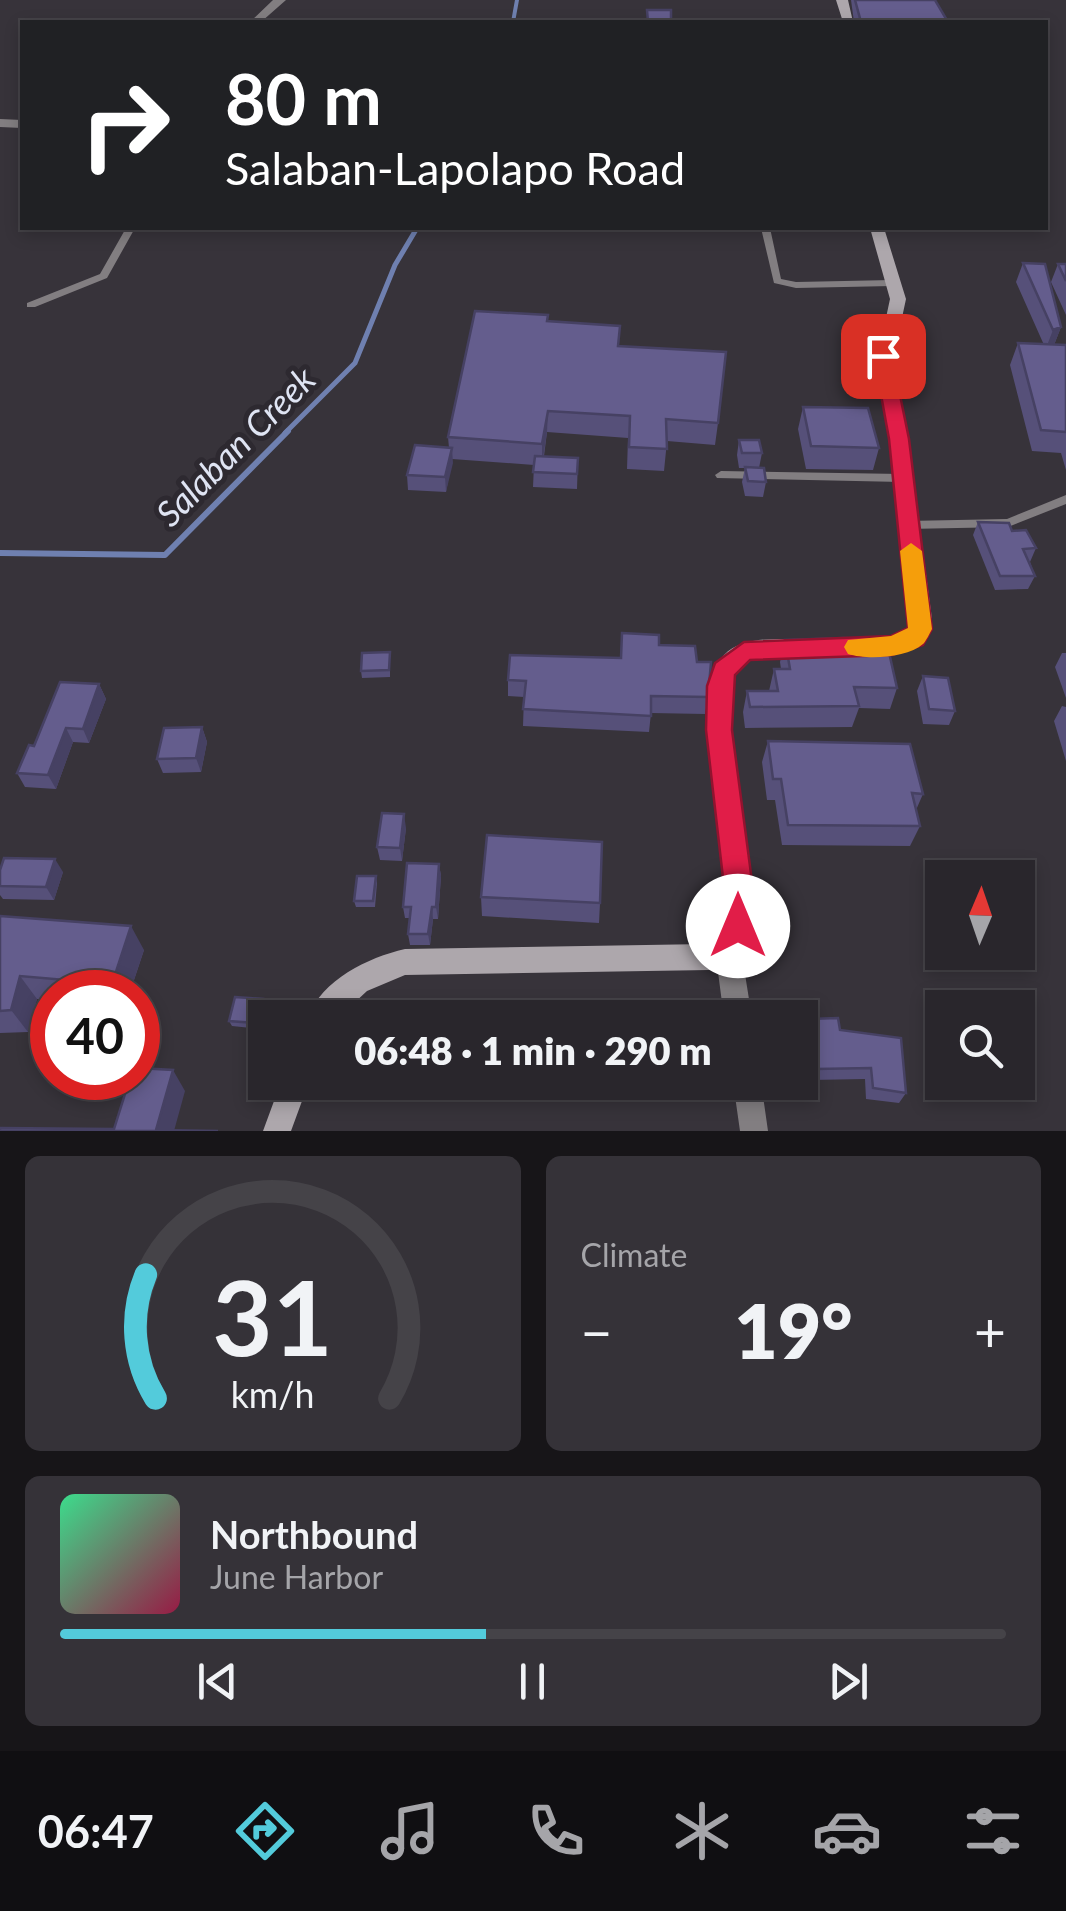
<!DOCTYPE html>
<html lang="en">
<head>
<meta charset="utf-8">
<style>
	:root { --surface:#29262c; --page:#353238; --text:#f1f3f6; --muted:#a5a5a9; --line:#454348; --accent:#53cbdb }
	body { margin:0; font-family:Lato,sans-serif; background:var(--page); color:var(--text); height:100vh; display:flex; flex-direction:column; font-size:38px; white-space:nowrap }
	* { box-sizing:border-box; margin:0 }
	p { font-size:32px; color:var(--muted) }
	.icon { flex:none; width:55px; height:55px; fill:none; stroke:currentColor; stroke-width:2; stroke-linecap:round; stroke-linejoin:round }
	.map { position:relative; height:1131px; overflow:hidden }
	.side { display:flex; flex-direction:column; gap:25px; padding:25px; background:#171518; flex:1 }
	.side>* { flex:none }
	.hud { position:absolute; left:20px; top:20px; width:1028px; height:210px; border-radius:0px; box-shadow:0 5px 15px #0003,0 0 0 2px var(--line); background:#202124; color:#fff; overflow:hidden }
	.needle { width:65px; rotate:2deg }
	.controls { position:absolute; left:925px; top:860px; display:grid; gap:20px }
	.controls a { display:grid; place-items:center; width:110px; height:110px; border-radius:0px; background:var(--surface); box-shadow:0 5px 15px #0003,0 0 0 2px var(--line); font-size:50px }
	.speed { position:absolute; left:30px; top:970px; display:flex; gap:20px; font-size:50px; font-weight:700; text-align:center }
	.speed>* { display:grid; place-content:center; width:130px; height:130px; border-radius:50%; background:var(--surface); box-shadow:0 5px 15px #0003,0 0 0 2px var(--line); line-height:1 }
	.speed .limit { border:15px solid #d22; background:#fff; color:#111 }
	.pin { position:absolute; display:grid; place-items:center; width:85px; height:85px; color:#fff; margin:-42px; border-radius:20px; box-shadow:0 5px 15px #0006 }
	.me { position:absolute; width:110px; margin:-55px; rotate:0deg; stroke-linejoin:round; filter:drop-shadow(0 0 8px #0008) }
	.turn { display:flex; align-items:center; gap:35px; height:210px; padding:0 40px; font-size:45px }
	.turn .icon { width:130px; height:130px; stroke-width:2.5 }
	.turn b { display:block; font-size:70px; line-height:85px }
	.big { font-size:75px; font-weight:800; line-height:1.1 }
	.side .card { flex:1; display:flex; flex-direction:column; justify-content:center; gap:15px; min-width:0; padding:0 35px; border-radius:15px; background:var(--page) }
	.side .dial { align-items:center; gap:0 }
	.dial svg { height:260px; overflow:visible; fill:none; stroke:var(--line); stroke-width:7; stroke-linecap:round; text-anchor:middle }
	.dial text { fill:var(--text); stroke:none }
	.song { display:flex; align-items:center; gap:30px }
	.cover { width:120px; height:120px; border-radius:15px; background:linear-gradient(135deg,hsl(150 70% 55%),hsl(340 70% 35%)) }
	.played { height:10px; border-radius:5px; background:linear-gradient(90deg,var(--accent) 45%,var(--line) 45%) }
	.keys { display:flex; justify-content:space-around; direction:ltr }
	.heat { display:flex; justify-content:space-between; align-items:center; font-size:55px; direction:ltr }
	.side .tiles { flex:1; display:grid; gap:25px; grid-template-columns:1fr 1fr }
	.card:last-child { grid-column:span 2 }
	.trip { position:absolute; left:248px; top:1000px; width:570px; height:100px; border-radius:0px; background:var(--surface); box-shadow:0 5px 15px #0003,0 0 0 2px var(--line); font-weight:800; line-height:100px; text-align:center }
	.tabs { display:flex; height:160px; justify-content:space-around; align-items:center; background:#100f12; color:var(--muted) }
	.tabs .icon { width:70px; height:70px }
	.tabs .current { color:var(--accent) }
	.tabs b { font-size:45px; color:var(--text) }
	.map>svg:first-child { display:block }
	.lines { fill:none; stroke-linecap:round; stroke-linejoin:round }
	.stream-far2 { stroke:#6f80b0; stroke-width:4 }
	.stream-far1 { stroke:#6f80b0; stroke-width:5 }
	.stream { stroke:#6f80b0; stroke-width:6 }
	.lane { fill:#827e81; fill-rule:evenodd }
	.street { fill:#827e81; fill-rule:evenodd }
	.secondary { fill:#ada7ac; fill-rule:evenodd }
	.wall { fill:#565079 }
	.shaded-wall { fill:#464163 }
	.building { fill:#645d8d; stroke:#464163; stroke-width:2.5 }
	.route { fill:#e11d48; stroke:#92132f; stroke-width:2.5 }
	.slow { fill:#f59e0b }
	.labels { text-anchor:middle; stroke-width:10; stroke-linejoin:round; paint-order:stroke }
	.water-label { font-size:35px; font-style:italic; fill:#dfe4f3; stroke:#2d2930 }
</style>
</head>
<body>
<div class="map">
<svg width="1066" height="1131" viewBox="0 0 1066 1131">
	<rect width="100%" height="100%" fill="#37333a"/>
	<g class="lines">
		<!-- stream-far2 -->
		<path class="stream-far2" d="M513 22 517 0"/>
		<!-- stream-far1 -->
		<path class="stream-far1" d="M285 433 355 363 395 265 417 228"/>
		<!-- stream -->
		<path class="stream" d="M0 553 165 555 288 431"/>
		<!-- lane -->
		<path class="lane" d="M126 228H135L107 278 35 307H27V303L100 274Z
			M761 228H770L781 279 796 282 892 280 897 283 892 286 796 288 774 283Z
			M721 471 902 474 908 478 902 482 717 478 715 475Z
			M1066 495V504L1008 527 907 529 901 525 907 521 1007 519Z"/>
		<!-- street -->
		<path class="street" d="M273 0H286L261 22H250Z
			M0 119 22 120V128L0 127Z
			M728 937 737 940 741 949 752 1018H724L715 949 719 940Z
			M733 1082H761L768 1131H740Z"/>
		<!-- secondary -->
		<path class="secondary" d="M836 0H848L853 22H843Z
			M870 228H884L906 299 891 369 908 439 932 619 921 644C899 652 876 660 852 653L849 647 852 641 891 638 906 632 912 619 890 439 875 369 890 299Z
			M790 639 819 642 822 648 819 654 811 656C791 656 759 650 742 664 715 688 748 864 753 904 750 936 739 957 709 970L405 975 367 991 338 1018H307C323 979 367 958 405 949L707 944C723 934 725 922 727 904 722 853 691 690 724 655 740 638 770 639 790 639Z
			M281 1082H309L291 1131H263Z"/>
	</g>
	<!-- wall -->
	<path class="wall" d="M851 0H935L948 22H854Z
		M1023 263 1061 327 1054 345H1066V470L1061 453 1032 451 1010 365 1018 343 1044 345 1016 282Z
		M1058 264 1066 281V315L1051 282Z
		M548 322 619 346 718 423 715 445 667 441 664 471 627 469 628 438 547 432 544 456 578 458 577 489 533 487 534 465 452 459 446 492 408 490 407 475 449 448 448 437Z
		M803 407 879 448 873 470 806 469 798 429Z
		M739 440 762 453 759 468 766 482 763 497 745 496 742 482 745 468H739L737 455Z
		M978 522 1036 548 1030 562 1035 576 1028 589 995 590 973 535Z
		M622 633 659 645 697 662 708 697 705 714 651 713 649 732 523 726 524 697 508 696V680L620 658Z
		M785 640 897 688 890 709 859 708 852 727 745 728 743 712 747 691H769L774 669H781L780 662Z
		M390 652V677L362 678 361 671Z
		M1062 653H1066V698L1055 667Z
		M923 676 955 711 949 725 923 724 917 691Z
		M99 684 106 699 89 743 73 742 56 789 25 787 17 773 34 746Z
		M1062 706 1066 707V761L1054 721Z
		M202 727 207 742 201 772 163 773 157 759Z
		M768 741 923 794 916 810 920 826 910 846 782 845 775 800H767L762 762Z
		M406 828 402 861 380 860 377 847Z
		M439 864 441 876 438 919H433L430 945H410L408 934 410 918H405L403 907Z
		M0 870 63 872 54 900 3 899 0 895Z
		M376 876 377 883 375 907H356L354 901Z
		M481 897 600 903 599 923 482 916Z
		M0 916 144 950 130 992H52V1000L37 999 28 1032 0 1033Z
		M265 1005 260 1029 232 1026 229 1021Z
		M808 1019 840 1030 906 1093 899 1103 866 1099 865 1079 811 1080 803 1031Z
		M782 1082H800L805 1087 802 1093 783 1092Z"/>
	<!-- shaded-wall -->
	<path class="shaded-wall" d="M1061 327 1054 345 1046 348 1053 330Z
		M548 411 547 432 542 465V444Z
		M452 448 453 463 446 492 445 477Z
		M99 684 106 699 89 743 83 729Z
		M202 727 207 742 201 772 196 758Z
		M66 728 73 742 56 789 48 775Z
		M404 814 406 828 402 861 400 848Z
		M55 859 63 872 54 900 46 887Z
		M439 864 441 876 438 919 436 907Z
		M432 907 433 919 430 945 428 934Z
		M131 926 144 950 130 992H117L112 984Z
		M20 976 37 999 28 1032 11 1010Z
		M263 999 265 1005 260 1029 257 1023Z
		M173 1070 185 1091 174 1131 156 1130Z"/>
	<!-- building -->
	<path class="building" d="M855 0H935L948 22H861Z
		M647 10H671V22H648Z
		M1023 263 1045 264 1061 327 1053 330Z
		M1058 264H1066V281Z
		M475 311 548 315 547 321 620 326 618 346 726 352 718 423 666 419 667 449 629 447 630 416 548 411 542 444 448 437Z
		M1018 343 1066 345V432L1041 430Z
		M803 407 868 408 879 448 811 446Z
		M739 440H759L762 453H742Z
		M415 445 452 448 445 477 407 475Z
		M535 456 578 458 577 474 533 472Z
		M745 467 764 468 766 482 748 481Z
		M978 522 1009 523 1012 531 1026 530 1036 548 1023 549 1035 576H1000Z
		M622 633 659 635V645L695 646 697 662H711L708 697 651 696V716L523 709 526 681 508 680 510 655 621 658Z
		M844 638 886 639 897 688 854 687 859 706 750 707 747 691H778L774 669H790L785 640Z
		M390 652 389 670 361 671 362 653Z
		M923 676 948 678 955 711 929 709Z
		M60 682 99 684 83 729 66 728 48 775 17 773 29 745 34 746Z
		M202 727 196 758 157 759 164 728Z
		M768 741 910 744 923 794 912 793 920 826 788 825 781 779H773Z
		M382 813 404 814 400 848 377 847Z
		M487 835 602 842 600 903 481 897Z
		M4 858 55 859 46 887 0 886V870Z
		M407 863 439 864 436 907H432L428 934H408L411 907H403Z
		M357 876H376L373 901H354Z
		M0 916 131 926 112 984 20 976 11 1010 0 1011Z
		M235 997 263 999 257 1023 229 1021Z
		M838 1018 840 1030 901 1038 906 1093 873 1088 871 1068 816 1069 808 1019Z
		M800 1066H802L805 1087 786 1086 785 1082H800Z
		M138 1068 173 1070 156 1130 218 1131H0V1128L114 1129 130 1078H138Z"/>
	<!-- route -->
	<path class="route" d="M883 351 892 356 909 439 932 629 923 645 892 655 750 660 735 675 732 730 755 904 748 936 738 940 728 936 723 926 726 904 706 730 707 686 715 663 744 642 891 636 908 628 889 439 874 356Z"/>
	<!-- slow -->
	<path class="slow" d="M911 543 922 551 932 629C931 631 925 643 923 644 907 658 867 660 848 654L844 647 848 640 891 636 908 628 900 551Z"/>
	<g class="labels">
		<!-- water labels -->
		<g class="water-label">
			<text transform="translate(236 447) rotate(-45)" y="12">Salaban Creek</text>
		</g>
	</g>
</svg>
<div class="controls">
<a><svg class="needle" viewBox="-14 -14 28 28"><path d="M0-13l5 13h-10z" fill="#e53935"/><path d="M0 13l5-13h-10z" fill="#a5a5a9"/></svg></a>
<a><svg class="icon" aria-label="search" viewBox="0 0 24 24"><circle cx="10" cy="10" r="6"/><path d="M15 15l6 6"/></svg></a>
</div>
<div class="speed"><div class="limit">40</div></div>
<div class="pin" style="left:883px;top:356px;background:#d93025"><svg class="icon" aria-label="arrive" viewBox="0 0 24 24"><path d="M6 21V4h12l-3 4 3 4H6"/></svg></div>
<svg class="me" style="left:738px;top:926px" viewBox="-20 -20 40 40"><circle r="19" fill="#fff"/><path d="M0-13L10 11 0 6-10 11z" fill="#e11d48"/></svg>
<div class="trip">06:48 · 1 min · 290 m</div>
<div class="hud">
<div class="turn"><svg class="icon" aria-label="right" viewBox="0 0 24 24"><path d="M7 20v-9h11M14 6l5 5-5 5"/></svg><div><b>80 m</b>Salaban-Lapolapo Road</div></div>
</div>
</div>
<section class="side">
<div class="tiles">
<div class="card dial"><svg viewBox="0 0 100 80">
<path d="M14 69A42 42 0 1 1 86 69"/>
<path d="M14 69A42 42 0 0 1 11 31" stroke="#53cbdb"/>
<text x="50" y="56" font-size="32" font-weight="700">31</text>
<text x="50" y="72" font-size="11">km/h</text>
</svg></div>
<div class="card"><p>Climate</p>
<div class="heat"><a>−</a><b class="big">19°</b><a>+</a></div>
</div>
<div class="card">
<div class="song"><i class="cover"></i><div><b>Northbound</b><p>June Harbor</p></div></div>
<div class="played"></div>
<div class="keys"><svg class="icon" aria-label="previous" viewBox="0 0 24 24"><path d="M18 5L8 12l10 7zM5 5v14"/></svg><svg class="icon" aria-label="pause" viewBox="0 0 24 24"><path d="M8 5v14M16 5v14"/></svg><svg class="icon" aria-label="next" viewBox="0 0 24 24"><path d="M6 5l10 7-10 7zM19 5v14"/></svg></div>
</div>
</div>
</section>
<nav class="tabs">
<b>06:47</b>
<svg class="icon current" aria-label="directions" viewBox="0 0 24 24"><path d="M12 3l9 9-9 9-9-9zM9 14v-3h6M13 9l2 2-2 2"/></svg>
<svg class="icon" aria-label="music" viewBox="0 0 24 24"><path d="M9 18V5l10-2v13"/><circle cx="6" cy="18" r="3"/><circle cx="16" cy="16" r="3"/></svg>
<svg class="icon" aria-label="phone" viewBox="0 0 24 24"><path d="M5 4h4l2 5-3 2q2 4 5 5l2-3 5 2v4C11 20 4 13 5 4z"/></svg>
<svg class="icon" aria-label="climate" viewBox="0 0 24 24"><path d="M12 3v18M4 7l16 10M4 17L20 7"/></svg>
<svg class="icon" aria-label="car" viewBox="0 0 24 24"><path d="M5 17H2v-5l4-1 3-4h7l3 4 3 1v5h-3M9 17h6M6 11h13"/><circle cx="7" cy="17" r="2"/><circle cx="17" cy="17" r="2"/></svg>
<svg class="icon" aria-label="filters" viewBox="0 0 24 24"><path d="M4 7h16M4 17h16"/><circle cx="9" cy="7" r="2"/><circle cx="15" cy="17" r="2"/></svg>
</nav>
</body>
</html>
